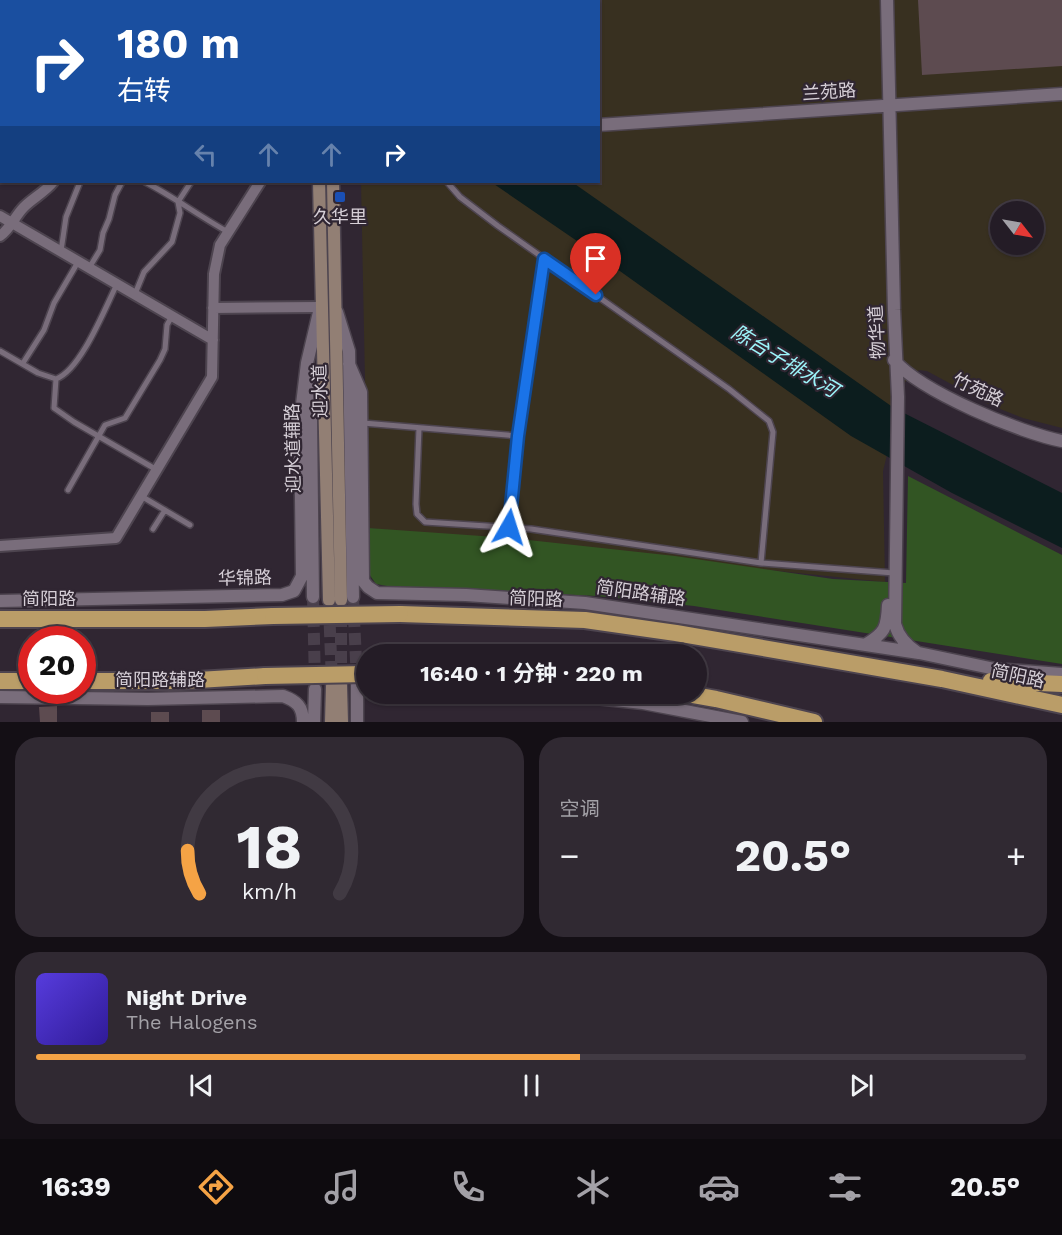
<!DOCTYPE html>
<html lang="zh">
<head>
<meta charset="utf-8">
<style>
	:root { --surface:#241c26; --page:#302932; --text:#f1f3f6; --muted:#a3a1a7; --line:#413a43; --accent:#f5a345 }
	body { margin:0; font-family:"Work Sans","Noto Sans SC",sans-serif; background:var(--page); color:var(--text); height:100vh; display:flex; flex-direction:column; font-size:22px; white-space:nowrap }
	* { box-sizing:border-box; margin:0 }
	p { font-size:20px; color:var(--muted) }
	.icon { flex:none; width:33px; height:33px; fill:none; stroke:currentColor; stroke-width:2; stroke-linecap:round; stroke-linejoin:round }
	.map { position:relative; height:722px; overflow:hidden }
	.drawer { display:flex; flex-direction:column; gap:15px; padding:15px; background:#140f15; flex:1 }
	.drawer>* { flex:none }
	.hud { position:absolute; left:0px; top:0px; width:600px; height:183px; box-shadow:0 2px 4px #0004,0 0 0 2px var(--line); background:#1a4fa0; color:#fff; overflow:hidden }
	.needle { width:39px; rotate:121deg }
	.tools { position:absolute; left:990px; top:201px; display:grid; gap:12px }
	.tools a { display:grid; place-items:center; width:54px; height:54px; border-radius:50%; background:var(--surface); box-shadow:0 2px 4px #0004,0 0 0 2px var(--line); font-size:30px }
	.speed { position:absolute; left:18px; top:626px; display:flex; gap:12px; font-size:30px; font-weight:700; text-align:center }
	.speed>* { display:grid; place-content:center; width:78px; height:78px; border-radius:50%; background:var(--surface); box-shadow:0 2px 4px #0004,0 0 0 2px var(--line); line-height:1 }
	.speed .limit { border:9px solid #d22; background:#fff; color:#111 }
	.pin { position:absolute; display:grid; place-items:center; width:51px; height:51px; color:#fff; margin:-62px -26px; border-radius:50% 50% 50% 0; rotate:-45deg; box-shadow:0 0 6px #0007 }
	.pin .icon { rotate:45deg }
	.me { position:absolute; width:66px; margin:-33px; rotate:6deg; stroke-linejoin:round; filter:drop-shadow(0 0 4px #0008) }
	.turn { display:flex; align-items:center; gap:21px; height:126px; padding:0 18px; font-size:27px }
	.turn .icon { width:78px; height:78px; stroke-width:2.5 }
	.turn b { display:block; font-size:42px; line-height:51px }
	.lanes { display:flex; align-items:center; height:57px; padding:0 18px; background:#0003; justify-content:center; gap:30px; direction:ltr }
	.lanes .off { opacity:.35 }
	.big { font-size:45px; font-weight:700; line-height:1.1 }
	.drawer .widget { flex:1; display:flex; flex-direction:column; justify-content:center; gap:9px; min-width:0; padding:0 21px; border-radius:24px; background:var(--page) }
	.drawer .dial { align-items:center; gap:0 }
	.dial svg { height:156px; overflow:visible; fill:none; stroke:var(--line); stroke-width:7; stroke-linecap:round; text-anchor:middle }
	.dial text { fill:var(--text); stroke:none }
	.song { display:flex; align-items:center; gap:18px }
	.cover { width:72px; height:72px; border-radius:9px; background:linear-gradient(135deg,hsl(250 70% 55%),hsl(250 70% 35%)) }
	.played { height:6px; border-radius:3px; background:linear-gradient(90deg,var(--accent) 55%,var(--line) 55%) }
	.keys { display:flex; justify-content:space-around; direction:ltr }
	.heat { display:flex; justify-content:space-between; align-items:center; font-size:33px; direction:ltr }
	.drawer .tiles { flex:1; display:grid; gap:15px; grid-template-columns:1fr 1fr }
	.widget:last-child { grid-column:span 2 }
	.trip { position:absolute; left:356px; top:644px; width:351px; height:60px; border-radius:30px; background:var(--surface); box-shadow:0 2px 4px #0004,0 0 0 2px var(--line); font-weight:700; line-height:60px; text-align:center }
	.tabs { display:flex; height:96px; justify-content:space-around; align-items:center; background:#0e0b0f; color:var(--muted) }
	.tabs .icon { width:42px; height:42px }
	.tabs .active { color:var(--accent) }
	.tabs b { font-size:27px; color:var(--text) }
	.map>svg:first-child { display:block }
	.commercial { fill:#383020; fill-rule:evenodd }
	.green { fill:#325523 }
	.water { fill:#0c1d1e }
	.building { fill:#5d4b50 }
	.lines { fill:none; stroke-linecap:round; stroke-linejoin:round }
	.tertiary-tunnel { stroke:#493f4b; stroke-width:12; stroke-dasharray:12 6; stroke-linecap:butt }
	.secondary-tunnel { stroke:#493f4b; stroke-width:12; stroke-dasharray:12 6; stroke-linecap:butt }
	.service-casing { stroke:#4d444f; stroke-width:8 }
	.minor-casing { stroke:#4d444f; stroke-width:14 }
	.tertiary-casing { stroke:#4d444f; stroke-width:15 }
	.secondary-casing { stroke:#4d444f; stroke-width:15 }
	.trunk-casing { stroke:#4d444f; stroke-width:20 }
	.service { stroke:#796d7b; stroke-width:5 }
	.minor { stroke:#796d7b; stroke-width:10 }
	.tertiary { stroke:#796d7b; stroke-width:12 }
	.secondary { stroke:#927f74; stroke-width:12 }
	.trunk { stroke:#ba9d68; stroke-width:16 }
	.trunk-bridge-casing { stroke:#4d444f; stroke-width:20; stroke-linecap:butt }
	.trunk-bridge { stroke:#ba9d68; stroke-width:16 }
	.route-casing { stroke:#114b97; stroke-width:15 }
	.route { stroke:#1a73e8; stroke-width:10 }
	.transit-dot { fill:#1a4fb4; stroke:#302632; stroke-width:2 }
	.labels { text-anchor:middle; stroke-width:4.5; stroke-linejoin:round; paint-order:stroke }
	.street-label { font-size:18px; fill:#d6cfd7; stroke:#302632 }
	.poi-label { font-size:18px; fill:#d6cfd7; stroke:#302632 }
	.water-label { font-size:20px; font-style:italic; fill:#9cf4fa; stroke:#302632 }
</style>
</head>
<body>
<div class="map">
<svg width="1062" height="722" viewBox="0 0 1062 722">
	<rect width="100%" height="100%" fill="#302632"/>
	<!-- commercial -->
	<path class="commercial" d="M357 0H1062V428L1023 418 990 405 927 371 919 370 905 382 883 471 885 582 368 528 361 182H598V2ZM1000 212H1034V244H1000Z"/>
	<!-- green -->
	<path class="green" d="M908 476 1062 555V664L694 606 597 596 387 586 376 584 369 574 368 528 510 538 675 556 833 579 906 583Z"/>
	<!-- water -->
	<path class="water" d="M491 182H572L894 408 1062 493V548L952 493 851 436 596 254Z"/>
	<!-- building -->
	<path class="building" d="M918 0H1062V66L922 75Z
		M57 706V722H40L39 707Z
		M202 710H220V722H202Z
		M151 712H169V722H151Z"/>
	<g class="lines">
		<!-- tertiary-tunnel -->
		<path class="tertiary-tunnel" d="M313 597 315 683
			M353 597 357 681"/>
		<!-- secondary-tunnel -->
		<path class="secondary-tunnel" d="M329 607 332 682
			M341 681V609"/>
		<!-- service casing -->
		<g class="service-casing">
			<path id="service" d="M22 2 23 0
				M0 42 2 39
				M0 84 2 85
				M0 163 2 162
				M145 182C174 197 199 216 228 232
				M447 182 460 197 498 226 729 389 769 421 773 432 761 563
				M61 251 66 217 80 182
				M89 268 100 250 103 233 109 219 115 195 122 182
				M135 294 144 272 172 242 180 213 178 202 191 182
				M0 351 38 373 56 379 54 408 74 422 157 470
				M23 363 44 330 54 303 78 262
				M56 379C81 370 105 308 117 284
				M363 423 518 436
				M419 428 416 504 417 514 425 522 531 529 761 563 894 573
				M68 490 105 425 125 418 160 360 165 349 167 325 172 316
				M141 496 190 525
				M509 527 518 436 544 259
				M153 529 165 510"/>
		</g>
		<!-- minor casing -->
		<g class="minor-casing">
			<path id="minor" d="M65 0 67 2
				M304 0V2
				M344 0V2
				M0 216 213 340
				M0 236C11 228 15 216 24 207 33 198 45 192 53 182
				M213 308 320 307
				M0 546 116 538 212 377 214 274 220 245 260 182"/>
		</g>
		<!-- tertiary casing -->
		<g class="tertiary-casing">
			<path id="tertiary" d="M110 0 112 2
				M123 0 125 2
				M887 0 894 310 898 397 895 624C898 636 907 646 918 653
				M598 125 1062 94
				M337 312 349 351 353 597
				M894 360C921 392 1021 433 1062 441
				M349 364 361 392 363 581 368 587 377 593 466 595 585 603 919 653 995 669 1062 674
				M313 597 311 419 307 363 320 308
				M0 601 282 595 294 591 302 576 300 421 307 363
				M865 645C885 633 887 628 888 605
				M548 693 643 703 742 722
				M0 697 148 699 283 696C297 701 303 707 303 722
				M314 722 315 689
				M357 722V685"/>
		</g>
		<!-- secondary casing -->
		<g class="secondary-casing">
			<path id="secondary" d="M316 0V2
				M330 0V2
				M319 182 329 600
				M333 182 341 600
				M341 685 342 722
				M331 722 332 686"/>
		</g>
		<!-- trunk casing -->
		<g class="trunk-casing">
			<path id="trunk" d="M400 614 585 620 676 633 942 679 1062 705
				M0 619H205L273 616
				M0 681H32
				M82 681H181L265 676
				M991 681 1062 684
				M682 693 716 699 814 722"/>
		</g>
		<!-- service -->
		<use href="#service" class="service"/>
		<!-- minor -->
		<use href="#minor" class="minor"/>
		<!-- tertiary -->
		<use href="#tertiary" class="tertiary"/>
		<!-- secondary -->
		<use href="#secondary" class="secondary"/>
		<!-- trunk -->
		<use href="#trunk" class="trunk"/>
		<!-- trunk-bridge casing -->
		<g class="trunk-bridge-casing">
			<path id="trunk-bridge" d="M273 616 400 614
				M265 676 366 674"/>
		</g>
		<!-- trunk-bridge -->
		<use href="#trunk-bridge" class="trunk-bridge"/>
	</g>
	<g class="lines">
		<!-- route casing -->
		<g class="route-casing">
			<path id="route" d="M509 527 518 436 544 259 596 295"/>
		</g>
		<!-- route -->
		<use href="#route" class="route"/>
	</g>
	<!-- markers -->
	<rect class="transit-dot" x="334" y="191" width="12" height="12" rx="3"/>
	<g class="labels">
		<!-- street labels -->
		<g class="street-label">
			<text transform="translate(829 92) rotate(-4)" y="6">兰苑路</text>
			<text transform="translate(877 332) rotate(-93)" y="6">物华道</text>
			<text transform="translate(978 390) rotate(25)" y="6">竹苑路</text>
			<text transform="translate(320 391) rotate(-91)" y="6">迎水道</text>
			<text transform="translate(293 448) rotate(-91)" y="6">迎水道辅路</text>
			<text transform="translate(245 578) rotate(-1)" y="6">华锦路</text>
			<text transform="translate(641 593) rotate(8)" y="6">简阳路辅路</text>
			<text x="49" y="605">简阳路</text>
			<text transform="translate(536 599) rotate(2)" y="6">简阳路</text>
			<text transform="translate(1018 676) rotate(12)" y="6">简阳路</text>
			<text x="160" y="686">简阳路辅路</text>
		</g>
		<!-- poi labels -->
		<g class="poi-label">
			<text x="340" y="223">久华里</text>
		</g>
		<!-- water labels -->
		<g class="water-label">
			<text transform="translate(785 361) rotate(31)" y="7">陈台子排水河</text>
		</g>
	</g>
</svg>
<div class="tools">
<a><svg class="needle" viewBox="-14 -14 28 28"><path d="M0-13l5 13h-10z" fill="#e53935"/><path d="M0 13l5-13h-10z" fill="#a3a1a7"/></svg></a>
</div>
<div class="speed"><div class="limit">20</div></div>
<div class="pin" style="left:596px;top:295px;background:#d93025"><svg class="icon" aria-label="arrive" viewBox="0 0 24 24"><path d="M6 21V4h12l-3 4 3 4H6"/></svg></div>
<svg class="me" style="left:509px;top:527px" viewBox="-20 -20 40 40"><path d="M0-17L14 15 0 8-14 15z" fill="#1a73e8" stroke="#fff" stroke-width="4"/></svg>
<div class="trip">16:40 · 1 分钟 · 220 m</div>
<div class="hud">
<div class="turn"><svg class="icon" aria-label="right" viewBox="0 0 24 24"><path d="M7 20v-9h11M14 6l5 5-5 5"/></svg><div><b>180 m</b>右转</div></div>
<div class="lanes"><svg class="icon off" aria-label="left" viewBox="0 0 24 24"><path d="M17 20v-9H6M10 6l-5 5 5 5"/></svg><svg class="icon off" aria-label="ahead" viewBox="0 0 24 24"><path d="M12 20V5M6 11l6-6 6 6"/></svg><svg class="icon off" aria-label="ahead" viewBox="0 0 24 24"><path d="M12 20V5M6 11l6-6 6 6"/></svg><svg class="icon" aria-label="right" viewBox="0 0 24 24"><path d="M7 20v-9h11M14 6l5 5-5 5"/></svg></div>
</div>
</div>
<section class="drawer">
<div class="tiles">
<div class="widget dial"><svg viewBox="0 0 100 80">
<path d="M14 69A42 42 0 1 1 86 69"/>
<path d="M14 69A42 42 0 0 1 8 47" stroke="#f5a345"/>
<text x="50" y="56" font-size="32" font-weight="700">18</text>
<text x="50" y="72" font-size="11">km/h</text>
</svg></div>
<div class="widget"><p>空调</p>
<div class="heat"><a>−</a><b class="big">20.5°</b><a>+</a></div>
</div>
<div class="widget">
<div class="song"><i class="cover"></i><div><b>Night Drive</b><p>The Halogens</p></div></div>
<div class="played"></div>
<div class="keys"><svg class="icon" aria-label="previous" viewBox="0 0 24 24"><path d="M18 5L8 12l10 7zM5 5v14"/></svg><svg class="icon" aria-label="pause" viewBox="0 0 24 24"><path d="M8 5v14M16 5v14"/></svg><svg class="icon" aria-label="next" viewBox="0 0 24 24"><path d="M6 5l10 7-10 7zM19 5v14"/></svg></div>
</div>
</div>
</section>
<nav class="tabs">
<b>16:39</b>
<svg class="icon active" aria-label="directions" viewBox="0 0 24 24"><path d="M12 3l9 9-9 9-9-9zM9 14v-3h6M13 9l2 2-2 2"/></svg>
<svg class="icon" aria-label="music" viewBox="0 0 24 24"><path d="M9 18V5l10-2v13"/><circle cx="6" cy="18" r="3"/><circle cx="16" cy="16" r="3"/></svg>
<svg class="icon" aria-label="phone" viewBox="0 0 24 24"><path d="M5 4h4l2 5-3 2q2 4 5 5l2-3 5 2v4C11 20 4 13 5 4z"/></svg>
<svg class="icon" aria-label="climate" viewBox="0 0 24 24"><path d="M12 3v18M4 7l16 10M4 17L20 7"/></svg>
<svg class="icon" aria-label="car" viewBox="0 0 24 24"><path d="M5 17H2v-5l4-1 3-4h7l3 4 3 1v5h-3M9 17h6M6 11h13"/><circle cx="7" cy="17" r="2"/><circle cx="17" cy="17" r="2"/></svg>
<svg class="icon" aria-label="filters" viewBox="0 0 24 24"><path d="M4 7h16M4 17h16"/><circle cx="9" cy="7" r="2"/><circle cx="15" cy="17" r="2"/></svg>
<b>20.5°</b>
</nav>
</body>
</html>
